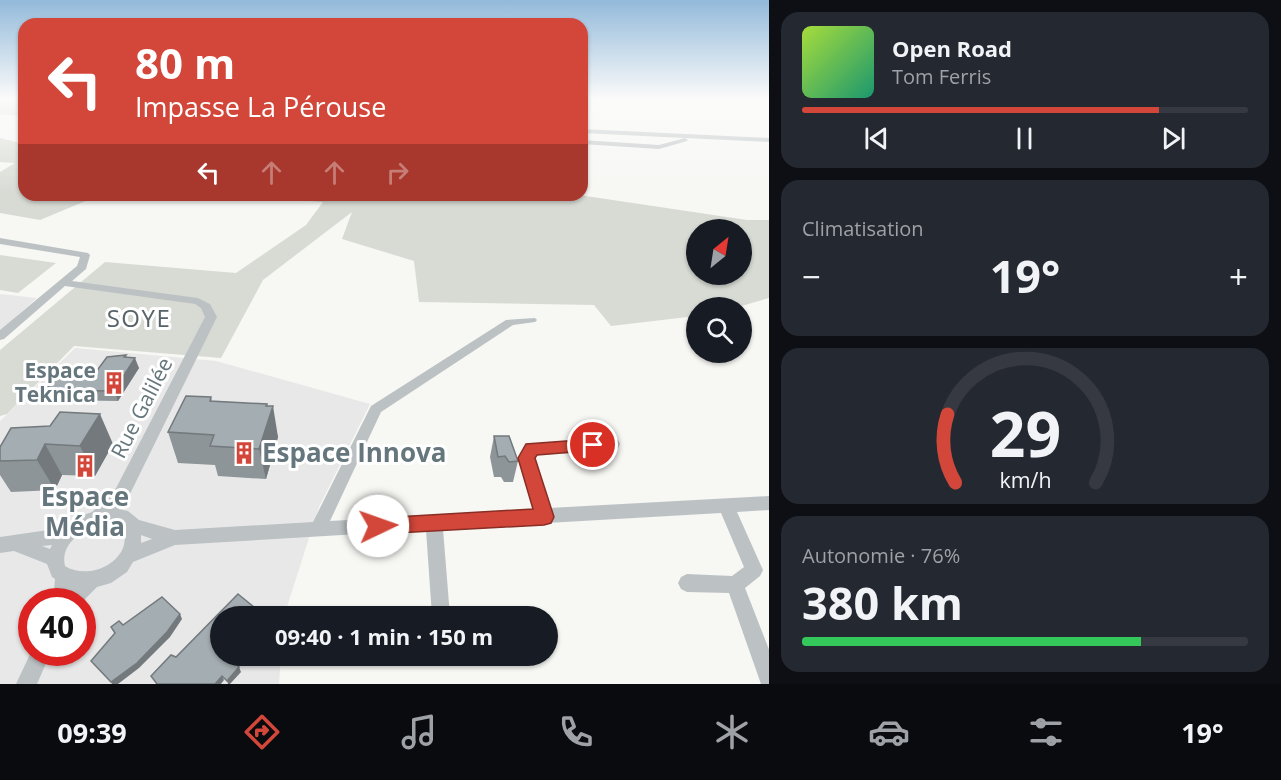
<!DOCTYPE html>
<html lang="fr">
<head>
<meta charset="utf-8">
<style>
	:root { --surface:#171b24; --page:#242831; --text:#f1f3f6; --muted:#9ea1a6; --line:#363941; --accent:#d24739 }
	body { margin:0; font-family:"Open Sans",sans-serif; background:var(--page); color:var(--text); height:100vh; display:flex; flex-direction:column; font-size:22px; white-space:nowrap }
	* { box-sizing:border-box; margin:0 }
	p { font-size:20px; color:var(--muted) }
	.icon { flex:none; width:33px; height:33px; fill:none; stroke:currentColor; stroke-width:2; stroke-linecap:round; stroke-linejoin:round }
	.map { position:relative; flex:1; overflow:hidden }
	.sheet { display:flex; flex-direction:column; gap:12px; padding:12px; background:#0d0f14; width:512px }
	.sheet>* { flex:none }
	.banner { position:absolute; left:18px; top:18px; width:570px; height:183px; border-radius:18px; box-shadow:0 2px 4px #0004; background:#d24739; color:#fff; overflow:hidden }
	.needle { width:39px; rotate:30deg }
	.controls { position:absolute; left:686px; top:219px; display:grid; gap:12px }
	.controls a { display:grid; place-items:center; width:66px; height:66px; border-radius:50%; background:var(--surface); box-shadow:0 2px 4px #0004; font-size:30px }
	.speed { position:absolute; left:18px; top:588px; display:flex; gap:12px; font-size:30px; font-weight:700; text-align:center }
	.speed>* { display:grid; place-content:center; width:78px; height:78px; border-radius:50%; background:var(--surface); box-shadow:0 2px 4px #0004; line-height:1 }
	.speed .limit { border:9px solid #d22; background:#fff; color:#111 }
	.pin { position:absolute; display:grid; place-items:center; width:51px; height:51px; color:#fff; margin:-26px; border:3px solid #fff; border-radius:50%; box-shadow:0 2px 6px #0007 }
	.me { position:absolute; width:66px; margin:-33px; rotate:87deg; stroke-linejoin:round; filter:drop-shadow(0 0 4px #0008) }
	.turn { display:flex; align-items:center; gap:21px; height:126px; padding:0 18px; font-size:27px }
	.turn .icon { width:78px; height:78px; stroke-width:2.5 }
	.turn b { display:block; font-size:42px; line-height:51px }
	.lanes { display:flex; align-items:center; height:57px; padding:0 18px; background:#0003; justify-content:center; gap:30px; direction:ltr }
	.lanes .off { opacity:.35 }
	.big { font-size:45px; font-weight:700; line-height:1.1 }
	.sheet .widget { flex:1; display:flex; flex-direction:column; justify-content:center; gap:9px; min-width:0; padding:0 21px; border-radius:18px; background:var(--page) }
	.sheet .dial { align-items:center; gap:0 }
	.dial svg { height:156px; overflow:visible; fill:none; stroke:var(--line); stroke-width:7; stroke-linecap:round; text-anchor:middle }
	.dial text { fill:var(--text); stroke:none }
	.song { display:flex; align-items:center; gap:18px }
	.cover { width:72px; height:72px; border-radius:9px; background:linear-gradient(135deg,hsl(80 70% 55%),hsl(160 70% 35%)) }
	.played { height:6px; border-radius:3px; background:linear-gradient(90deg,var(--accent) 80%,var(--line) 80%) }
	.keys { display:flex; justify-content:space-around; direction:ltr }
	.heat { display:flex; justify-content:space-between; align-items:center; font-size:33px; direction:ltr }
	.charge { height:9px; border-radius:4px; background:linear-gradient(90deg,#34c759 76%,var(--line) 0) }
	.trip { position:absolute; left:210px; top:606px; width:348px; height:60px; border-radius:30px; background:var(--surface); box-shadow:0 2px 4px #0004; font-weight:700; line-height:60px; text-align:center }
	.tabs { display:flex; height:96px; justify-content:space-around; align-items:center; background:#090b0e; color:var(--muted) }
	.tabs .icon { width:42px; height:42px }
	.tabs .active { color:var(--accent) }
	.tabs b { font-size:27px; color:var(--text) }
	main { display:flex; flex:1; min-height:0 }
	.map>svg:first-child { display:block }
	.built { fill:#e8e8e8; fill-rule:evenodd }
	.green { fill:#d8dbd4; fill-rule:evenodd }
	.lines { fill:none; stroke-linecap:round; stroke-linejoin:round }
	.minor { fill:#bcc2c4; fill-rule:evenodd }
	.wall { fill:#8d9598 }
	.shaded-wall { fill:#73797c }
	.building { fill:#a4adb1; stroke:#73797c; stroke-width:1.5 }
	.route { fill:#d24739; stroke:#882e25; stroke-width:1.5 }
	.labels { text-anchor:middle; stroke-width:6; stroke-linejoin:round; paint-order:stroke }
	.poi-label { font-size:21px; font-weight:bold; fill:#65767c; stroke:#fff; text-anchor:end }
	.street-label { font-size:21px; fill:#65767c; stroke:#fff }
	.quarter-label { font-size:24px; letter-spacing:1.5px; fill:#566368; stroke:#fff }
	.near-poi-label { font-size:26px; font-weight:bold; fill:#65767c; stroke:#fff; text-anchor:start }
</style>
</head>
<body>
<main>
<div class="map">
<svg width="770" height="684" viewBox="0 0 770 684">
	<rect width="100%" height="100%" fill="#f7f7f4"/>
	<!-- built -->
	<path class="built" d="M0 294 37 298 0 331Z
		M75 348 216 361 370 404 319 507 284 616H220V656H281L279 684H0V421ZM32 602H82V652H32Z"/>
	<!-- green -->
	<path class="green" d="M0 98H24V117L0 114Z
		M0 138 24 144V195H158L142 197 100 195 40 220 0 213V172L15 163 0 162Z
		M219 195H579L747 220H769V298L738 307 696 308V316L611 326 594 305 419 302 414 261 342 239 352 212 263 280 221 358 74 346 7 414 0 416V350L105 262 236 273 306 225 323 202ZM696 230H741V274H696Z
		M0 255 56 263 18 293 0 290Z"/>
	<g class="lines">
		<!-- minor -->
		<path class="minor" d="M582 129 770 138V142L685 138 688 140 687 141 659 149 582 144V140L659 145 685 138 582 133Z
			M0 238 88 253 90 255 86 269 72 281 198 298 210 304 217 317 126 502 118 509 128 511 139 520 175 530 313 522 371 406 506 320 535 318 537 320 535 322 513 325 381 412 330 521 534 509 519 458 527 445 613 438 618 440 620 444 618 448 613 450 536 454 534 459 549 508 770 496V510L737 512 763 570 760 576 745 588 770 652V684H761L729 593 687 592 681 589 678 583 681 577 687 574 732 576 744 567 721 513 443 529 450 616H432L426 530 175 545 133 562 127 572 111 583 97 587 82 602H53L55 579 52 577 47 564 14 551 0 553V537L62 528 78 517 92 512 114 492 205 317 201 308 195 304 65 286 4 339 0 340V330L77 266 80 257 0 244ZM110 522 118 523 125 529C125 535 125 543 123 548 114 569 84 578 65 566 59 541 89 525 110 522ZM141 535 152 539 141 543ZM52 545 50 549 42 546Z
			M32 650V652H51L37 684H16Z"/>
	</g>
	<!-- wall -->
	<path class="wall" d="M126 355 127 358 139 368 118 401 51 400 46 390 93 376Z
		M211 397 212 401 267 404 278 437 266 479 218 476 215 465 178 463 168 432Z
		M11 428 113 444 95 476 62 475 55 490 11 492 0 475V447Z
		M494 436 518 461 513 482H504L501 477H494L490 457Z"/>
	<!-- shaded-wall -->
	<path class="shaded-wall" d="M135 358 139 368 118 401 114 391Z
		M267 404 269 417 273 406 278 437 266 479 259 449Z
		M100 414 113 444 95 476 80 446Z
		M45 444 62 475 55 490 37 460Z
		M180 614 182 619 170 637 139 668 118 684H112L111 682Z
		M241 656H246L236 667 234 662Z
		M239 667 241 672 230 684H228L227 681Z
		M222 676 224 680 221 684H215Z"/>
	<!-- building -->
	<path class="building" d="M126 355 124 357 135 358 114 391 46 390 57 374 93 376 107 357Z
		M186 396 211 397 210 401 267 404 266 406H273L259 449 210 446 214 435 168 432Z
		M60 412 100 414 80 446 45 444 37 460 0 461V447L11 428 50 426Z
		M494 436H509L518 461 509 462 505 456 498 457Z
		M238 594 265 616H220V656H241L234 662 239 667 227 681 222 676 215 684H157L151 676 171 655 176 657Z
		M162 597 180 614 167 632 137 663 111 682 91 661 115 633 111 627 119 621 123 625Z"/>
	<!-- sky -->
	<linearGradient id="sky" x2="0" y2="1"><stop stop-color="#93bada"/><stop offset="0.51" stop-color="#fbfbfa"/><stop offset="1" stop-color="#fbfbfa" stop-opacity="0"/></linearGradient>
	<rect width="770" height="194" fill="url(#sky)"/>
	<!-- route -->
	<path class="route" d="M593 439 599 441 601 445 599 450 537 455 535 458 554 517 551 523 544 525 378 534 371 532 368 526 371 520 378 518 533 509 518 458 526 444Z"/>
	<!-- icons -->
	<defs>
		<g id="building-bare" transform="scale(1.8)"><path d="M-4-6H4V6H1V3H-1V6H-4ZM-2.5-4.3h1.7v1.8h-1.7ZM.8-4.3h1.7v1.8H.8ZM-2.5-1h1.7V.8h-1.7ZM.8-1h1.7V.8H.8Z" fill="#d24739" stroke="#fff" stroke-width="2.5" paint-order="stroke"/></g>
	</defs>
	<g fill-rule="evenodd">
		<use href="#building-bare" x="114" y="383"/>
		<use href="#building-bare" x="244" y="453"/>
		<use href="#building-bare" x="85" y="466"/>
	</g>
	<g class="labels">
		<!-- poi labels -->
		<g class="poi-label">
			<text x="96" y="378">Espace<tspan x="96" dy="24">Teknica</tspan></text>
		</g>
		<!-- street labels -->
		<g class="street-label">
			<text transform="translate(142 408) rotate(-63)" y="7">Rue Galilée</text>
		</g>
		<!-- quarter labels -->
		<g class="quarter-label">
			<text x="139" y="327">SOYE</text>
		</g>
		<!-- near-poi labels -->
		<g class="near-poi-label">
			<text x="262" y="462">Espace Innova</text>
			<text x="85" y="506" text-anchor="middle">Espace<tspan x="85" dy="30">Média</tspan></text>
		</g>
	</g>
</svg>
<div class="controls">
<a><svg class="needle" viewBox="-14 -14 28 28"><path d="M0-13l5 13h-10z" fill="#e53935"/><path d="M0 13l5-13h-10z" fill="#9ea1a6"/></svg></a>
<a><svg class="icon" aria-label="search" viewBox="0 0 24 24"><circle cx="10" cy="10" r="6"/><path d="M15 15l6 6"/></svg></a>
</div>
<div class="speed"><div class="limit">40</div></div>
<div class="pin" style="left:593px;top:445px;background:#d93025"><svg class="icon" aria-label="arrive" viewBox="0 0 24 24"><path d="M6 21V4h12l-3 4 3 4H6"/></svg></div>
<svg class="me" style="left:378px;top:526px" viewBox="-20 -20 40 40"><circle r="19" fill="#fff"/><path d="M0-13L10 11 0 6-10 11z" fill="#d24739"/></svg>
<div class="trip">09:40 · 1 min · 150 m</div>
<div class="banner">
<div class="turn"><svg class="icon" aria-label="left" viewBox="0 0 24 24"><path d="M17 20v-9H6M10 6l-5 5 5 5"/></svg><div><b>80 m</b>Impasse La Pérouse</div></div>
<div class="lanes"><svg class="icon" aria-label="left" viewBox="0 0 24 24"><path d="M17 20v-9H6M10 6l-5 5 5 5"/></svg><svg class="icon off" aria-label="ahead" viewBox="0 0 24 24"><path d="M12 20V5M6 11l6-6 6 6"/></svg><svg class="icon off" aria-label="ahead" viewBox="0 0 24 24"><path d="M12 20V5M6 11l6-6 6 6"/></svg><svg class="icon off" aria-label="right" viewBox="0 0 24 24"><path d="M7 20v-9h11M14 6l5 5-5 5"/></svg></div>
</div>
</div>
<section class="sheet">
<div class="widget">
<div class="song"><i class="cover"></i><div><b>Open Road</b><p>Tom Ferris</p></div></div>
<div class="played"></div>
<div class="keys"><svg class="icon" aria-label="previous" viewBox="0 0 24 24"><path d="M18 5L8 12l10 7zM5 5v14"/></svg><svg class="icon" aria-label="pause" viewBox="0 0 24 24"><path d="M8 5v14M16 5v14"/></svg><svg class="icon" aria-label="next" viewBox="0 0 24 24"><path d="M6 5l10 7-10 7zM19 5v14"/></svg></div>
</div>
<div class="widget"><p>Climatisation</p>
<div class="heat"><a>−</a><b class="big">19°</b><a>+</a></div>
</div>
<div class="widget dial"><svg viewBox="0 0 100 80">
<path d="M14 69A42 42 0 1 1 86 69"/>
<path d="M14 69A42 42 0 0 1 10 34" stroke="#d24739"/>
<text x="50" y="56" font-size="32" font-weight="700">29</text>
<text x="50" y="72" font-size="11">km/h</text>
</svg></div>
<div class="widget"><p>Autonomie · 76%</p><b class="big">380 km</b><div class="charge"></div></div>
</section>
</main>
<nav class="tabs">
<b>09:39</b>
<svg class="icon active" aria-label="directions" viewBox="0 0 24 24"><path d="M12 3l9 9-9 9-9-9zM9 14v-3h6M13 9l2 2-2 2"/></svg>
<svg class="icon" aria-label="music" viewBox="0 0 24 24"><path d="M9 18V5l10-2v13"/><circle cx="6" cy="18" r="3"/><circle cx="16" cy="16" r="3"/></svg>
<svg class="icon" aria-label="phone" viewBox="0 0 24 24"><path d="M5 4h4l2 5-3 2q2 4 5 5l2-3 5 2v4C11 20 4 13 5 4z"/></svg>
<svg class="icon" aria-label="climate" viewBox="0 0 24 24"><path d="M12 3v18M4 7l16 10M4 17L20 7"/></svg>
<svg class="icon" aria-label="car" viewBox="0 0 24 24"><path d="M5 17H2v-5l4-1 3-4h7l3 4 3 1v5h-3M9 17h6M6 11h13"/><circle cx="7" cy="17" r="2"/><circle cx="17" cy="17" r="2"/></svg>
<svg class="icon" aria-label="filters" viewBox="0 0 24 24"><path d="M4 7h16M4 17h16"/><circle cx="9" cy="7" r="2"/><circle cx="15" cy="17" r="2"/></svg>
<b>19°</b>
</nav>
</body>
</html>
